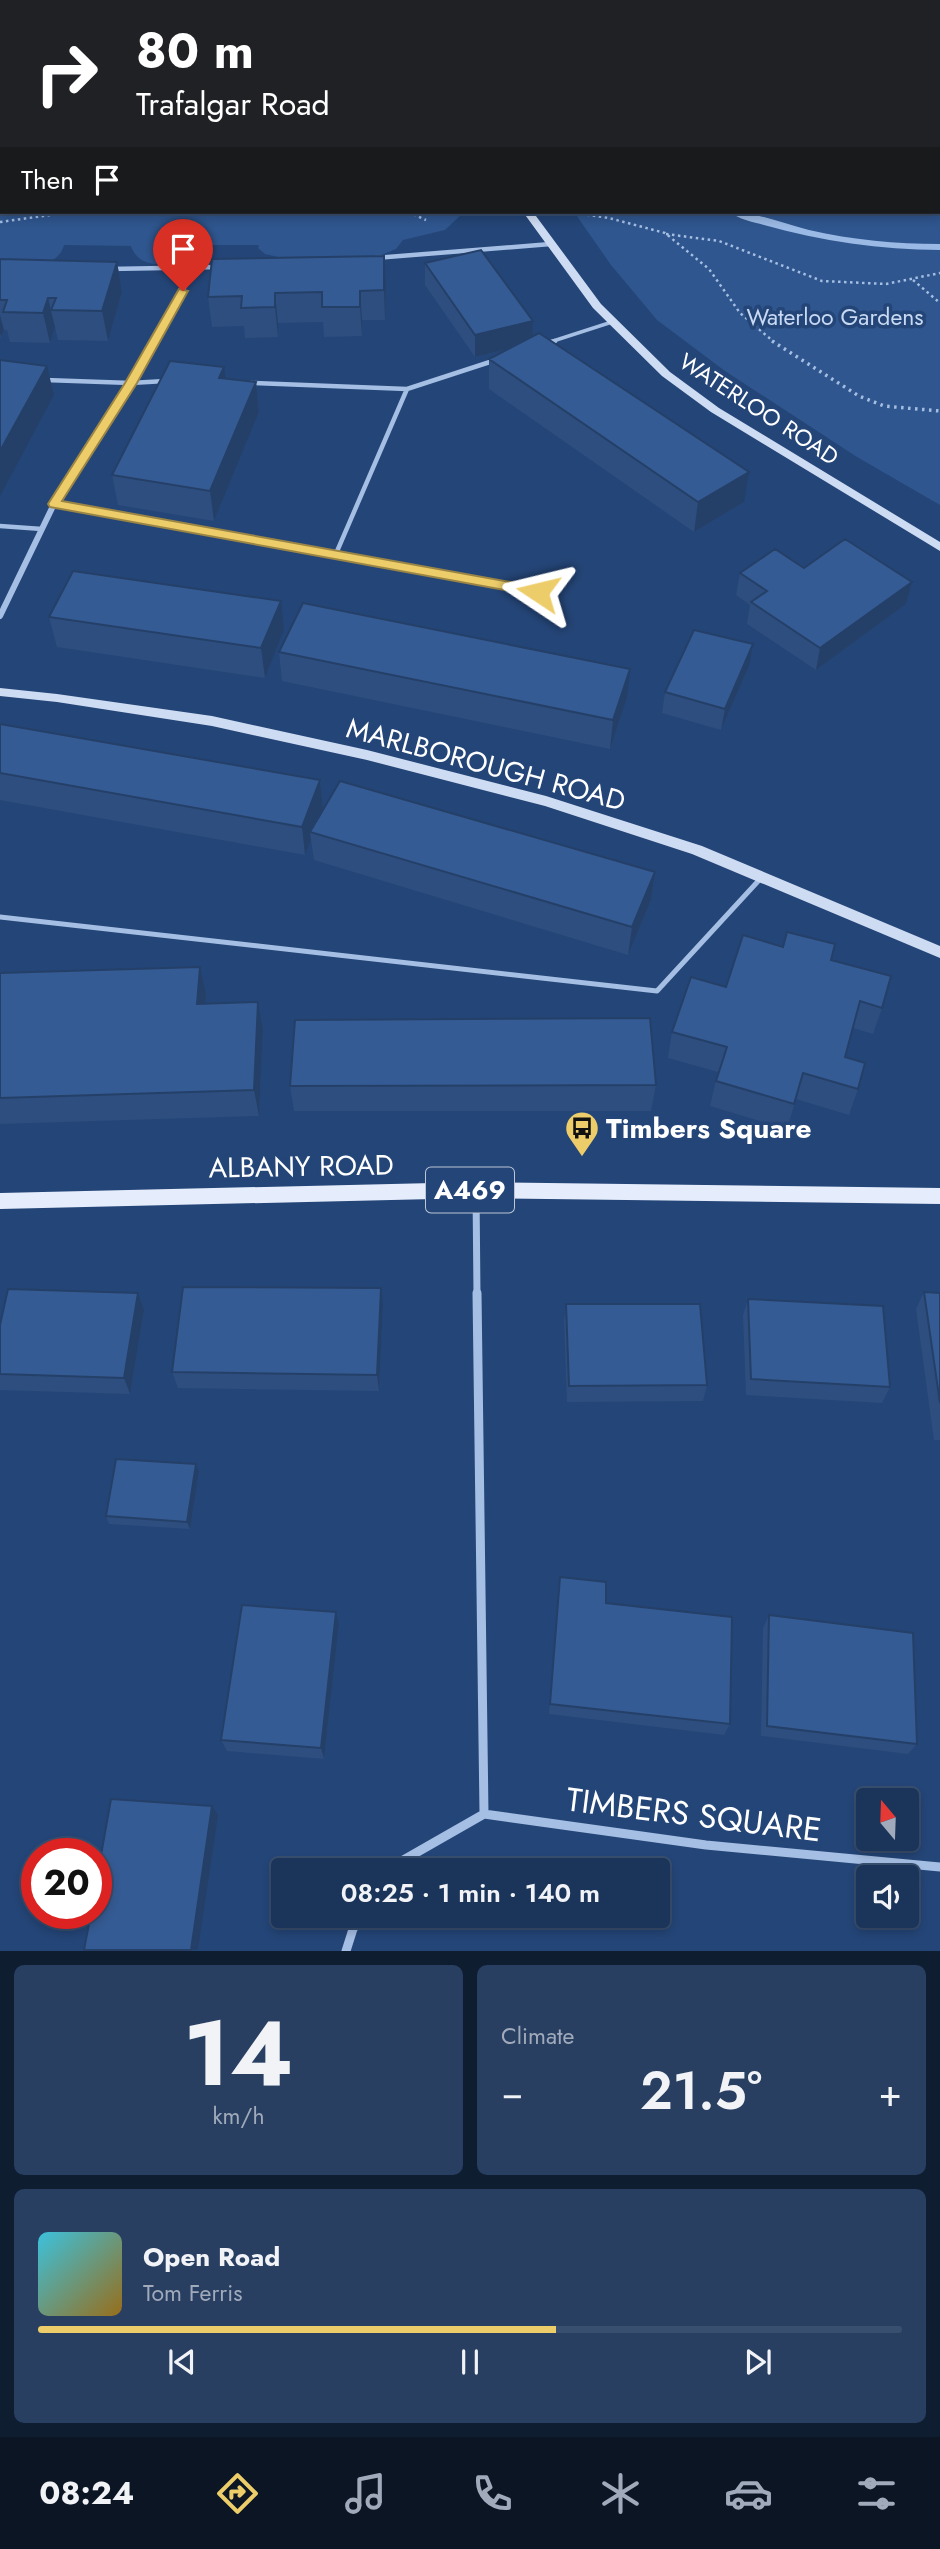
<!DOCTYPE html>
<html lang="en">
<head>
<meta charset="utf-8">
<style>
	:root { --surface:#1b3459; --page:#283f62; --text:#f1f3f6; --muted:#a0aaba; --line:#394f6f; --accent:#edcd6a }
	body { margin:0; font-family:Jost,sans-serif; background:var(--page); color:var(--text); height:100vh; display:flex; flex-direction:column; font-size:26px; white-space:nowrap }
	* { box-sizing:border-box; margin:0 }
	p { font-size:23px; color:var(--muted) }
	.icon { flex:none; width:38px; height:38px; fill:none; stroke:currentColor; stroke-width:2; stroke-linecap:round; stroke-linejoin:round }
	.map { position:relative; height:1951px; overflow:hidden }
	.sheet { display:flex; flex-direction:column; gap:14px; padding:14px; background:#0f1d31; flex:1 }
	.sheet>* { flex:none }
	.guide { position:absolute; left:0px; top:0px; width:942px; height:214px; box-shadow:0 4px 10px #0003,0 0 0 2px var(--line); background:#202124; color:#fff; overflow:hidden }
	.needle { width:46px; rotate:341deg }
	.buttons { position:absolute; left:856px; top:1788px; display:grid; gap:14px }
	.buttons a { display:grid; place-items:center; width:63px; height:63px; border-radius:7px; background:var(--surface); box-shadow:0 4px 10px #0003,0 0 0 2px var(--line); font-size:35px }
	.speed { position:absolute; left:21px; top:1838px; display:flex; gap:14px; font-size:35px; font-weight:700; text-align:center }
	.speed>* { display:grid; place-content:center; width:91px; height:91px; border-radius:50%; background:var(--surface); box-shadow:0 4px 10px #0003,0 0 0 2px var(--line); line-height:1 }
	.speed .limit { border:10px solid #d22; background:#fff; color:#111 }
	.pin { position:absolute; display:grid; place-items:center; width:60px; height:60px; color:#fff; margin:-72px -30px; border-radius:50% 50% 50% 0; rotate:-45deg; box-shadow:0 0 7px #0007 }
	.pin .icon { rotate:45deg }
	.me { position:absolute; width:77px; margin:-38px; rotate:280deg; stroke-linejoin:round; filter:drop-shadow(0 0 5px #0008) }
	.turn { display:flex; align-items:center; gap:24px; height:147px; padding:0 21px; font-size:32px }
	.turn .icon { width:91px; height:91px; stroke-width:2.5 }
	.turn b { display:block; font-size:49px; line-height:60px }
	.then { display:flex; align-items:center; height:66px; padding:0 21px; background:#0003; gap:14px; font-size:26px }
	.big { font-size:52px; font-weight:600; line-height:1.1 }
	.sheet .widget { flex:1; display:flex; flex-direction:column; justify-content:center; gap:10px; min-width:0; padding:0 24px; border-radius:10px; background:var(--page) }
	.sheet .dial { align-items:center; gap:0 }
	.dial b { font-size:91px; line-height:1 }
	.song { display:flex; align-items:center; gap:21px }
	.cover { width:84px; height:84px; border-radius:10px; background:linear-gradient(135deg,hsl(190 70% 55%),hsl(40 70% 35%)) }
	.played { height:7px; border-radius:4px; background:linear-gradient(90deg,var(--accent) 60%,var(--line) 60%) }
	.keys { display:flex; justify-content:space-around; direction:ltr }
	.heat { display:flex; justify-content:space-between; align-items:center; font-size:38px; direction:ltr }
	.sheet .tiles { flex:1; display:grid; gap:14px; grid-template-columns:1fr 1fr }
	.widget:last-child { grid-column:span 2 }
	.trip { position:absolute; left:271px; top:1858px; width:399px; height:70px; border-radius:7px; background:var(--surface); box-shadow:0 4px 10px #0003,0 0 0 2px var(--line); font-weight:600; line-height:70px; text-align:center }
	.dock { display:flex; height:112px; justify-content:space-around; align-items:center; background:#0b1524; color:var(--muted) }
	.dock .icon { width:49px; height:49px }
	.dock .active { color:var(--accent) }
	.dock b { font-size:32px; color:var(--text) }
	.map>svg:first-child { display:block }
	.green { fill:#2f568e }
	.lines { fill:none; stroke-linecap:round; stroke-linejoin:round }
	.stream { fill:#9ab9e4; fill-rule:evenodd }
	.path-far1 { stroke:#a5bee3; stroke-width:2.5; stroke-dasharray:2.5 3.5; stroke-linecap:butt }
	.path { stroke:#a5bee3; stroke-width:3.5; stroke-dasharray:2.5 4.5; stroke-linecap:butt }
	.lane-far2 { stroke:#a5bee3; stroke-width:3.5 }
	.lane-far1 { stroke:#a5bee3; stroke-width:4.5 }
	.lane { stroke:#a5bee3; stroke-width:5 }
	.street-far3 { stroke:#a5bee3; stroke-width:4.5 }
	.street-far2 { stroke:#a5bee3; stroke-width:6 }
	.street-far1 { stroke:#a5bee3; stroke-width:7 }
	.street { stroke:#a5bee3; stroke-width:9 }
	.secondary { fill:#cedcf3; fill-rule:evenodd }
	.primary { fill:#e5edfc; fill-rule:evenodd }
	.wall { fill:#2e4e7f }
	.shaded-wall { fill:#254068 }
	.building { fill:#355b94; stroke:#254068; stroke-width:2 }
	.route { fill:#edcd6a; stroke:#9a8545; stroke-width:2 }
	.labels { text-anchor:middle; stroke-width:7; stroke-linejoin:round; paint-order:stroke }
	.far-park-label { font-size:23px; fill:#c8d9f3; stroke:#244577 }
	.far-street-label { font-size:23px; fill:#fff; stroke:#244577 }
	.shield { fill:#244577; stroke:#bdc7d6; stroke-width:2 }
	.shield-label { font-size:26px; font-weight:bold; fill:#fff }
	.street-label { font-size:28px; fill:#fff; stroke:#244577 }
	.poi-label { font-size:28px; font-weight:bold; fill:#fff; stroke:#244577; text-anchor:start }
	.near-street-label { font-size:33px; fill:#fff; stroke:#244577 }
</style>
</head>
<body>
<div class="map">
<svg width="940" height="1951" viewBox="0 0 940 1951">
	<rect width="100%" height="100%" fill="#244577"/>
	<!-- green -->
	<path class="green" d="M14 0H278L280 2H6Z
		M0 3 2 212H462V214L445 230 403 240 396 249 379 256 278 257 265 254 258 248 259 245H196V253C176 265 140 273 131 246L64 245C57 271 22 266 0 266Z
		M940 156V505L857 457 725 371 657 320 611 265 574 212H940Z"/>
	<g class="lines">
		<!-- stream -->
		<path class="stream" d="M0 171H2V177H0Z
			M730 212C757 212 783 224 809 230 853 240 896 244 940 244V250C880 250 822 241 764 225 753 222 738 219 730 212Z"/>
		<!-- path-far1 -->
		<path class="path-far1" d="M190 0 192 2
			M150 2 154 0
			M408 212 426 220
			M575 213 609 218 665 233 709 269 740 313 774 342
			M0 222 72 212
			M666 234 719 241 822 281 886 284 940 273
			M913 280 940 303"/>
		<!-- path -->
		<path class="path" d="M772 341 859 396 884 406 940 411"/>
		<!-- lane-far2 -->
		<path class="lane-far2" d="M498 0 500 2
			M570 0 576 2
			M684 2 686 0
			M550 342 612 322"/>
		<!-- lane-far1 -->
		<path class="lane-far1" d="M548 343 555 341
			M45 380 131 383 165 381
			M251 383 407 389 496 360
			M54 504 539 592
			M0 526 42 529
			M335 556 407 389"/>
		<!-- lane -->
		<path class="lane" d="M0 917 657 991 761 878"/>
		<!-- street-far3 -->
		<path class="street-far3" d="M861 2 863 0
			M375 258 551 244
			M109 269 220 267
			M154 342 195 268"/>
		<!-- street-far2 -->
		<path class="street-far2" d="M0 616 54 504 131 383 155 341"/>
		<!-- street-far1 -->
		<path class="street-far1" d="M476 1191 477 1295"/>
		<!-- street -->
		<path class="street" d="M477 1293 484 1814
			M394 1871 400 1862 484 1814 706 1845 940 1867
			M346 1951 353 1929 362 1916"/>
		<!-- secondary -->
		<path class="secondary" d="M312 0H321L322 2H313Z
			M523 212H533L601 304 670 372 719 408 940 542V551L711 412 662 376 593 308Z
			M0 688 57 694 212 716 367 750 546 796 702 846 940 946V958L692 854 545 806 367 760 212 726 57 702 0 696Z"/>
		<!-- primary -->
		<path class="primary" d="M476 1182 940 1188V1204L476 1198 0 1209V1193Z"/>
	</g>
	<!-- wall -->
	<path class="wall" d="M365 0H468L470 2H367Z
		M0 259 117 262 122 292 108 341 58 340 55 327 50 343 10 342 7 330H4L1 337H0Z
		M425 263 532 337 744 502 694 532 489 389V359L508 349 475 357 425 285Z
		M386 286 385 320H362V336L324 337 323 322 278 323V337L245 338 244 326 212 327 208 297Z
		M226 379 256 382 259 412 214 521 118 505 112 475Z
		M804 568 912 582 906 604 816 670 747 624 750 605 736 595 740 573Z
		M49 617 284 630 265 678 57 647Z
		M279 652 627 698 610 749 282 681Z
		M749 666 721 730 662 713 665 692Z
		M0 724 320 780 323 809 655 872 651 900 628 955 314 860 311 840 305 855 0 800Z
		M783 947 831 960 882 1008 873 1034 853 1028 845 1057 858 1089 849 1115 796 1099 787 1129 710 1106 718 1072 668 1058 672 1032 726 987Z
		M200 967 206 994 205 1004 258 1002 263 1029 259 1116 0 1124V973Z
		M656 1085 651 1111H294L290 1086Z
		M924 1292 940 1293V1440H934L916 1309Z
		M138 1293 144 1310 130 1394 0 1390V1325Z
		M748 1299 890 1387 882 1403 746 1395 743 1315Z
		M566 1304 707 1385 703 1401 567 1402 564 1321Z
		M383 1305 379 1391 178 1388 172 1372Z
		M199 1472 190 1529 109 1524 106 1516Z
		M560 1577 606 1603 730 1724 724 1735 549 1714Z
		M769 1615 917 1744 908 1754 761 1736 763 1628Z
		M339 1624 324 1759 227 1751 221 1740Z"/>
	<!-- shaded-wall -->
	<path class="shaded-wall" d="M801 0H816L815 2H800Z
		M384 256 386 286 385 320 384 290Z
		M117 262 122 292 108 341 102 311Z
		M360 291 362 320V336L360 307Z
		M275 293 278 323V337L275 307Z
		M48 298 55 327 50 343 43 313Z
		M0 315 4 330 1 337 0 333Z
		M533 321 532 343 475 357V335Z
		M47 366 54 395 0 496V451Z
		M224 367 228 397 219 378Z
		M256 382 259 412 214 521 210 491Z
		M749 472 744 502 694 532 698 502Z
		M912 582 906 604 816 670 820 648Z
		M281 601 284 630 265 678 261 648Z
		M753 644 749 666 721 730 725 709Z
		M630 669 627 698 610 749 613 720Z
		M320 780 323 809 310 832 311 840 305 855 302 827Z
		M655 872 651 900 628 955 632 927Z
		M200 967 206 994 203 1030 197 1004Z
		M258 1002 263 1029 259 1116 254 1090Z
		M381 1288 383 1305 379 1391 377 1375Z
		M138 1293 144 1310 130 1394 124 1378Z
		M196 1464 199 1472 190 1529 187 1522Z
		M336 1612 339 1624 324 1759 321 1748Z
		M212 1806 218 1815 198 1950H191Z"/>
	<!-- building -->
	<path class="building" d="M389 0H468L470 2H391Z
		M579 0H594L601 2H578Z
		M754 0H801L800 2H753Z
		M902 0H940V15V2H900Z
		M481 250 533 321 475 335 425 263Z
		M384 256V290L360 291V307H322V292L275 293V307L241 308 242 296 208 297 212 259Z
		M0 259 117 262 102 311 51 310 56 298H48L43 313 3 312 7 300H0Z
		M539 333 749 472 698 502 489 359Z
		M0 360 47 366 0 451Z
		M170 361 224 367 219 378 256 382 210 491 112 475Z
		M845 539 912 582 820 648 751 602 767 591 740 573 775 549 804 568Z
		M73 571 281 601 261 648 49 617Z
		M303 603 630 669 613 720 279 652Z
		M694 630 753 644 725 709 665 692Z
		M0 724 320 780 302 827 0 773Z
		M340 781 655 872 632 927 310 832Z
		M787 932 835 944 831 960 891 976 882 1008 860 1001 845 1057 865 1063 858 1089 803 1073 794 1104 716 1081 727 1047 672 1032 691 977 726 987 743 935 783 947Z
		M200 967 197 1004 258 1002 254 1090 0 1098V973Z
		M650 1018 656 1085 290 1086 295 1020Z
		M183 1287 381 1288 377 1375 172 1372Z
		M8 1289 138 1293 124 1378 0 1374V1325Z
		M924 1292 940 1293V1403Z
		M748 1299 883 1306 890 1387 751 1379Z
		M566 1304H700L707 1385 569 1386Z
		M116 1459 196 1464 187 1522 106 1516Z
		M560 1577 606 1582V1603L732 1617 730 1724 550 1704Z
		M242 1605 336 1612 321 1748 221 1740Z
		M769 1615 913 1633 917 1744 767 1726Z
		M111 1799 212 1806 191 1950H84L91 1913H96V1883Z"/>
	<!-- route -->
	<path class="route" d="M179 289 188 291 137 383 62 501 538 587 545 592 543 595 538 596 50 507 48 504 125 383Z"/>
	<!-- icons -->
	<defs>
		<g id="bus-pin" transform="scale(1.75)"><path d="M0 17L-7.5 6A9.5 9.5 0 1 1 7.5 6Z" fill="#edcd6a" stroke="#244577"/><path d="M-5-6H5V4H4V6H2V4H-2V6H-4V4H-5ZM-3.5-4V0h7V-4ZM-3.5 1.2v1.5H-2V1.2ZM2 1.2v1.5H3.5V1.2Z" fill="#111"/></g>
	</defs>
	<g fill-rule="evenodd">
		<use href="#bus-pin" x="582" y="1128"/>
	</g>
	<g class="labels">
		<!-- far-park labels -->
		<g class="far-park-label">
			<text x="835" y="325">Waterloo Gardens</text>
		</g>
		<!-- far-street labels -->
		<g class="far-street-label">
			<text transform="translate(759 409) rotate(33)" y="8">WATERLOO ROAD</text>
		</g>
		<!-- shield labels -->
		<rect class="shield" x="426" y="1167.5" width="88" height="45" rx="5"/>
		<g class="shield-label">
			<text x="470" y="1199">A469</text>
		</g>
		<!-- street labels -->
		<g class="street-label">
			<text transform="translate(486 764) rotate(15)" y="10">MARLBOROUGH ROAD</text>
			<text transform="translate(301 1166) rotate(-1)" y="10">ALBANY ROAD</text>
		</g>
		<!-- poi labels -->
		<g class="poi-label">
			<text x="606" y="1138">Timbers Square</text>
		</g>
		<!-- near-street labels -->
		<g class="near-street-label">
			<text transform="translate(694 1814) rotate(7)" y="12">TIMBERS SQUARE</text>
		</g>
	</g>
</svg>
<div class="buttons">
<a><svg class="needle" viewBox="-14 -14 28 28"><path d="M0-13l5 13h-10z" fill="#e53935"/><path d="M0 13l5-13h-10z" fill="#a0aaba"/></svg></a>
<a><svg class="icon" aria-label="sound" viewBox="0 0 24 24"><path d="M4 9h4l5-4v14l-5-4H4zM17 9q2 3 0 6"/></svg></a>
</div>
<div class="speed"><div class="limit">20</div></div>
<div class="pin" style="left:183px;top:291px;background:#d93025"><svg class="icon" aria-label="arrive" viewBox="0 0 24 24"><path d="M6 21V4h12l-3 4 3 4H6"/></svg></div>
<svg class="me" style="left:538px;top:592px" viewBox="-20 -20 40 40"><path d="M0-17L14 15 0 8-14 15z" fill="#edcd6a" stroke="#fff" stroke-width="4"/></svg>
<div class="trip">08:25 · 1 min · 140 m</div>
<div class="guide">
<div class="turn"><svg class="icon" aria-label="right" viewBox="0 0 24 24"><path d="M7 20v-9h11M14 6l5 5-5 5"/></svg><div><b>80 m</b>Trafalgar Road</div></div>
<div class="then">Then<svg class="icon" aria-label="arrive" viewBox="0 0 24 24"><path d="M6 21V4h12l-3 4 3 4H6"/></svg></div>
</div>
</div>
<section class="sheet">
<div class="tiles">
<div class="widget dial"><b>14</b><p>km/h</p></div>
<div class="widget"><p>Climate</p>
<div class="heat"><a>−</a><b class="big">21.5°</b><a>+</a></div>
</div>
<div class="widget">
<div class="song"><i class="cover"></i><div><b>Open Road</b><p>Tom Ferris</p></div></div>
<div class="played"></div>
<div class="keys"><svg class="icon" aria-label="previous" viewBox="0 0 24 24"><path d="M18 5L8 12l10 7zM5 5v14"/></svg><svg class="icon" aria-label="pause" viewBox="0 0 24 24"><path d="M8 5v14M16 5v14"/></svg><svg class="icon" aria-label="next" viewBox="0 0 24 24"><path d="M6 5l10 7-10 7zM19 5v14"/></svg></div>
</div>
</div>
</section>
<nav class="dock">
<b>08:24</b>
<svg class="icon active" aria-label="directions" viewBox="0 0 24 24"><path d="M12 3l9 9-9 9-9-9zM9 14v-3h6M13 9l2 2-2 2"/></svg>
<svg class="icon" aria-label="music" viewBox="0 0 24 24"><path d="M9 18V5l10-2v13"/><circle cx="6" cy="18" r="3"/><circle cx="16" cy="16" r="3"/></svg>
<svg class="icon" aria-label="phone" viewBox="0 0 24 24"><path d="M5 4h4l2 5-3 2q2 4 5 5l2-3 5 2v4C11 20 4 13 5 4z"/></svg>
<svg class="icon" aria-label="climate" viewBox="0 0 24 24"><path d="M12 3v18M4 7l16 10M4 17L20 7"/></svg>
<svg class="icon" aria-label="car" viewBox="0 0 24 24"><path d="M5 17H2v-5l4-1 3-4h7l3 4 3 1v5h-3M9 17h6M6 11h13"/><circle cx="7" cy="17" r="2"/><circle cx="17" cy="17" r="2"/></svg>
<svg class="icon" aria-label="filters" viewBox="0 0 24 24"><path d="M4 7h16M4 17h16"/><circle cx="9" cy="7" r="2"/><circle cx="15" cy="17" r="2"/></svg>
</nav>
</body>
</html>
